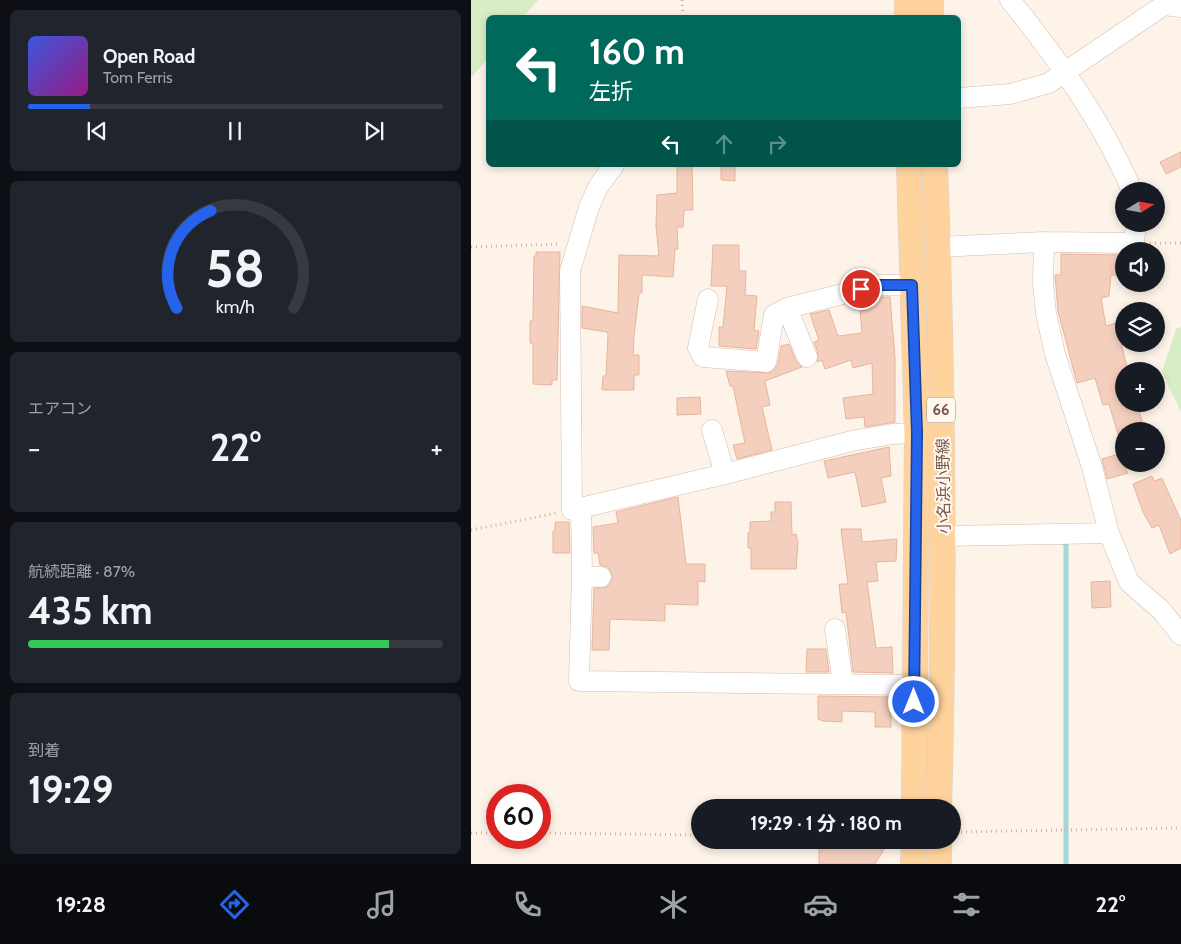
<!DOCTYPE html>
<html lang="ja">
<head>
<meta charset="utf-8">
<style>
	:root { --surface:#171b24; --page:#20242c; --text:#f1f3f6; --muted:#9ea1a6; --line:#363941; --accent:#2563eb }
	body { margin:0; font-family:Cabin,"Noto Sans JP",sans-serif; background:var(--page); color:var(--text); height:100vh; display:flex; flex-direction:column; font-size:19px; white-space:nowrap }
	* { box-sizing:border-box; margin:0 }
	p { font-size:16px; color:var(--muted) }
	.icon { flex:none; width:28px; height:28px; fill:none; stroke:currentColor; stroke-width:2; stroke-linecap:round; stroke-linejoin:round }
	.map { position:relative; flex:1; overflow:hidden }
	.side { display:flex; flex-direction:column; gap:10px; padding:10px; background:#0d0f14; width:471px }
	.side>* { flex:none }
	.hud { position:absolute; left:15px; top:15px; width:475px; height:152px; border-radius:8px; box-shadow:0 2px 8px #0003; background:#00695c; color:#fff; overflow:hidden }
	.needle { width:32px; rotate:79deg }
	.tools { position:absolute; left:644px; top:182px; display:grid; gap:10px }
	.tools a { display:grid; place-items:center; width:50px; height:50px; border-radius:50%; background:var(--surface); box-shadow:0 2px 8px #0003; font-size:25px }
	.speed { position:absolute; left:15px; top:784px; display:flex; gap:10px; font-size:25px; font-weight:700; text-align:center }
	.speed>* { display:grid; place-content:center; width:65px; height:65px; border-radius:50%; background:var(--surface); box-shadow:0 2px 8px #0003; line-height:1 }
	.speed .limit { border:8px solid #d22; background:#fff; color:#111 }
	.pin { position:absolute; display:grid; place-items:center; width:42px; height:42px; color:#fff; margin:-21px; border:2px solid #fff; border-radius:50%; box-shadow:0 1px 5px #0007 }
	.me { position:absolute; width:55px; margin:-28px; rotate:0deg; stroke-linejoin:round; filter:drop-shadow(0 0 4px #0008) }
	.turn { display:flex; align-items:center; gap:18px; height:105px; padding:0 20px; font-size:22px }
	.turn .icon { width:65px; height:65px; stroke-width:2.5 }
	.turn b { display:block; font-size:35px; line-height:42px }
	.lanes { display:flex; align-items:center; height:48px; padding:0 20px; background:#0003; justify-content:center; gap:25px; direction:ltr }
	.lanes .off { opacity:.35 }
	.big { font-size:38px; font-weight:700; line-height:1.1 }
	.side .widget { flex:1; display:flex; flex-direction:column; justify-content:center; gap:8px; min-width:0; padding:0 18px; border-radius:8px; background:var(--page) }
	.side .dial { align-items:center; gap:0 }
	.dial svg { height:130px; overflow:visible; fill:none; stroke:var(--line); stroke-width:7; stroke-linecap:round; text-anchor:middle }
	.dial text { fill:var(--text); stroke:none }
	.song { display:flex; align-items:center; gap:15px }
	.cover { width:60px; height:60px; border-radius:8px; background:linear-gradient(135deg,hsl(230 70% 55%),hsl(310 70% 35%)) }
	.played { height:5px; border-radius:2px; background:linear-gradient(90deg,var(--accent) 15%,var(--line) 15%) }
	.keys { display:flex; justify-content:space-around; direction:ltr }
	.heat { display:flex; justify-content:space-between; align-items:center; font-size:28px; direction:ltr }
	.charge { height:8px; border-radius:4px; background:linear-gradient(90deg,#34c759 87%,var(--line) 0) }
	.trip { position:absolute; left:220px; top:799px; width:270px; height:50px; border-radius:25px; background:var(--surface); box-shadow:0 2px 8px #0003; font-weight:700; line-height:50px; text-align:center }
	.dock { display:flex; height:80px; justify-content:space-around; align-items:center; background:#090b0e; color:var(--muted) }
	.dock .icon { width:35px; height:35px }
	.dock .selected { color:var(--accent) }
	.dock b { font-size:22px; color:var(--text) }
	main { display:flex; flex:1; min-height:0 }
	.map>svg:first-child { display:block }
	.green { fill:#d8edc5 }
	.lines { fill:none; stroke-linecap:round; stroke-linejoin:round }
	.stream { stroke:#a0d7db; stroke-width:5 }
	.building { fill:#f5cfbe; stroke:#e8b49d }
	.minor-casing { stroke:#d3bcaf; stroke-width:21 }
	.major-casing { stroke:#dad0cc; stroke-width:26 }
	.path { stroke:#dab2a0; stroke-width:3; stroke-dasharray:1 4; stroke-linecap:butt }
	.minor { stroke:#fff; stroke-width:20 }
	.major { stroke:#ffd39e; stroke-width:25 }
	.route-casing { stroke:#184099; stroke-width:12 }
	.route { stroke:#2563eb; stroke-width:9 }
	.labels { text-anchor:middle; stroke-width:4; stroke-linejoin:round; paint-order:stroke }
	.shield { fill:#fff8f0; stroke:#a2877c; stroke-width:1 }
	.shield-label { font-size:15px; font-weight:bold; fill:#7a574a }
	.street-label { font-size:16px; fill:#7a574a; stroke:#fff8f0 }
</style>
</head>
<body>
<main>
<section class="side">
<div class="widget">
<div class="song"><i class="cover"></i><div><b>Open Road</b><p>Tom Ferris</p></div></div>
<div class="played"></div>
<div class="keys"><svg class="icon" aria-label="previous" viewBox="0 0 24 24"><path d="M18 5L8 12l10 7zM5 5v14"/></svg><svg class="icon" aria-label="pause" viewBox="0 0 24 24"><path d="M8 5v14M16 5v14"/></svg><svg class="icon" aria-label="next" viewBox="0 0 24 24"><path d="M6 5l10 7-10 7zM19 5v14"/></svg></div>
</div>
<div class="widget dial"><svg viewBox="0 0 100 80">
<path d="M14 69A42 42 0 1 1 86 69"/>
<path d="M14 69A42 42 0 0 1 35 9" stroke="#2563eb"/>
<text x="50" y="56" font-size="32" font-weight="700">58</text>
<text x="50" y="72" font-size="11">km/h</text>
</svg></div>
<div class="widget"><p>エアコン</p>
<div class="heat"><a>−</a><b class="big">22°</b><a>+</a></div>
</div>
<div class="widget"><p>航続距離 · 87%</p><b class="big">435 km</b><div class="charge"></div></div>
<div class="widget"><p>到着</p><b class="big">19:29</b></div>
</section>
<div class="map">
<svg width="710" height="864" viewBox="0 0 710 864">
	<rect width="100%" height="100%" fill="#fef3e8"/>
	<!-- green -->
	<path class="green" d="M0 0H67L52 17 18 18 17 58 0 78Z
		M710 327V412L691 372 705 329Z"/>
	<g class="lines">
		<!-- stream -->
		<path class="stream" d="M590 542 595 543V864"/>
	</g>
	<!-- building -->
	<path class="building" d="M710 152V167L695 174 689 162Z
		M206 165H221L222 210H213L212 227H206L207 249H204L202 277 171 275V293H168L163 336 162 355H168V375H163V390H131L132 376H135L137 334 136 332 111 328V306L147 313 148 255 188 256 185 226 186 195 206 193Z
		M250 165H264V181L250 180Z
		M242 245H268V271H275L274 295 286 296 283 330 288 331 285 349 248 346V327H252L256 286H240Z
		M65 252H89L86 380H81V385L62 384V343H59V321H62L63 256H65Z
		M590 254 652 255V275H640L638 296 630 298 635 326 645 323 657 371H652V404H666L674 431H652V441H649L638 404 632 405 624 378 606 383 587 311 584 275H590Z
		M409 297H419L424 358V422L394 427 393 417 375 419 372 398 402 394 401 363 382 368 380 360 354 369 351 360 346 362 347 353 343 342 348 340 339 314 358 310 367 336 391 333 389 309H392V301Z
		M318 344 325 361 331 367 294 381 299 405 291 407 301 450 266 459 262 445 274 443 262 386H259L255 371 299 373 307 364 310 346Z
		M229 397 230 414 206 415V398Z
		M418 447 420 476 410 478 415 502 391 507 384 472 357 478 353 461Z
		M651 453 652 464 657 473 636 479 631 459Z
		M681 476 683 481 691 478 710 521V548L699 554 688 525 681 528 672 512 662 484Z
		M207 497 215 564H234V582L227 581V605L194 604V621L139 619 138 650H121L123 588 136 587 142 577 137 567 129 565 127 553H123L122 527 147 523 145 512Z
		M304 502H320L321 535 325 534 327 542 325 569H280V548H277V533H279V522L300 521V512H304Z
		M84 522H98L99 553H82V531H84Z
		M370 529H390L391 542 426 539 425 561 405 562 407 581 396 582 405 648 421 647 422 673 382 672 375 612 371 613 368 584H377Z
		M639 581 640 607 621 608 620 582Z
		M336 649H355L358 672H335Z
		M347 696 420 697V727H404V712L371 711V722L352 721 347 719Z
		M348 840H414L412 851 404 864H348Z"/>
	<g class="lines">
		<!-- minor casing -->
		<g class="minor-casing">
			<path id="minor" d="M539 0C586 58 632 122 661 191
				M488 98 539 94 578 83 693 5 710 7
				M143 165 127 187 118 207 99 271 101 510 254 474 381 441 421 434 461 432
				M573 242 572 284 575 313 584 354 621 467 638 533 658 582 691 611 710 635
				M467 247 573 242 663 243 665 224
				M237 299 227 348 232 357 295 362 303 315 316 308 408 285H441
				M316 308 336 357
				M241 430 254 474
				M110 508 111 576 108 681 443 685
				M472 536 638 533
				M111 576 130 577
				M364 629 372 683"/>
		</g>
		<!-- major casing -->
		<g class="major-casing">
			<path id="major" d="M460 0V18
				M436 18V0
				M438 165 446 433 443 808
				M464 165C472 379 474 593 468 808
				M468 840V864
				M442 864 443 840"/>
		</g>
		<!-- path -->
		<path class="path" d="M211 0 212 18
			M679 243H710
			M0 247 90 244
			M0 530 86 513
			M485 832 710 828
			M0 833H26
			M69 833 229 835"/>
		<!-- minor -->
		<use href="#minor" class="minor"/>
		<!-- major -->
		<use href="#major" class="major"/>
	</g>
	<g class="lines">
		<!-- route casing -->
		<g class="route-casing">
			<path id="route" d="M390 289 408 285H441L446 433 443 702"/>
		</g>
		<!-- route -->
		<use href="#route" class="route"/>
	</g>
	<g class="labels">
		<!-- shield labels -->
		<rect class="shield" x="456" y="397.5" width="28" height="25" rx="4"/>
		<g class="shield-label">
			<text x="470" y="415">66</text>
		</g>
		<!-- street labels -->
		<g class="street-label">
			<text transform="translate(472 486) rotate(-91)" y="6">小名浜小野線</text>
		</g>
	</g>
</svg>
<div class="tools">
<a><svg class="needle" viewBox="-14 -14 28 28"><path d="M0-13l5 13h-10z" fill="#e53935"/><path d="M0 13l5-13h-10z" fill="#9ea1a6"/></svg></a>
<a><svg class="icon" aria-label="sound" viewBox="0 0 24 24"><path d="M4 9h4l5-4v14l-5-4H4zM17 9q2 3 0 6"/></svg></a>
<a><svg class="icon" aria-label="layers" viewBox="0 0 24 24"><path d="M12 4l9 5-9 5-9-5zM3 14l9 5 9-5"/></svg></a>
<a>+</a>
<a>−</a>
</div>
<div class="speed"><div class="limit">60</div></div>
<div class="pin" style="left:390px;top:289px;background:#d93025"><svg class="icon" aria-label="arrive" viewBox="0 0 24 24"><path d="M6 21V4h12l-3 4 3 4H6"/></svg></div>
<svg class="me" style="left:443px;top:702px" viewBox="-20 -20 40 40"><circle r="17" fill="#2563eb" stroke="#fff" stroke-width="3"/><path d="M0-11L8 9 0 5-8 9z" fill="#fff"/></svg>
<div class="trip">19:29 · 1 分 · 180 m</div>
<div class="hud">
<div class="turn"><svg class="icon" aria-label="left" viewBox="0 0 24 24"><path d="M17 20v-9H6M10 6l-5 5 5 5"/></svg><div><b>160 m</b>左折</div></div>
<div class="lanes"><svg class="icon" aria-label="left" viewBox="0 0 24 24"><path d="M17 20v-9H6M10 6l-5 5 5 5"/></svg><svg class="icon off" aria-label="ahead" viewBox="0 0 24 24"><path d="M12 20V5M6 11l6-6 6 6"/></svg><svg class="icon off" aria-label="right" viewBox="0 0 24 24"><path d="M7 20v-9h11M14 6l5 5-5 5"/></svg></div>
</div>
</div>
</main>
<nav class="dock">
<b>19:28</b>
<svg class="icon selected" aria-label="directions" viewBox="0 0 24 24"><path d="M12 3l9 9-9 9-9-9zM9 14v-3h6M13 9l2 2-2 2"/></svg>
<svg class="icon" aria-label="music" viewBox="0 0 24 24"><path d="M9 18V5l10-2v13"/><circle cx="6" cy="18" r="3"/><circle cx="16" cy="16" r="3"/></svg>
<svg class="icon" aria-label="phone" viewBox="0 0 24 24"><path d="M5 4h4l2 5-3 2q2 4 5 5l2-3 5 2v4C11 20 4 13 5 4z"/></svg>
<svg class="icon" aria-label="climate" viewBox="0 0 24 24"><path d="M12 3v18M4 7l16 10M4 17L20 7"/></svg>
<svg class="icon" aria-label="car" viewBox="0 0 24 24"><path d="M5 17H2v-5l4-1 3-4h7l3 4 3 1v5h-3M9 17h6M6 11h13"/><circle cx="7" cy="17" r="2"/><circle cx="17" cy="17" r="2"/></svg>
<svg class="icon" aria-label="filters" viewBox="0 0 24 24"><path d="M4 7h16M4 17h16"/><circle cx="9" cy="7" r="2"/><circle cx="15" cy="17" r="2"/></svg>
<b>22°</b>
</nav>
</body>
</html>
